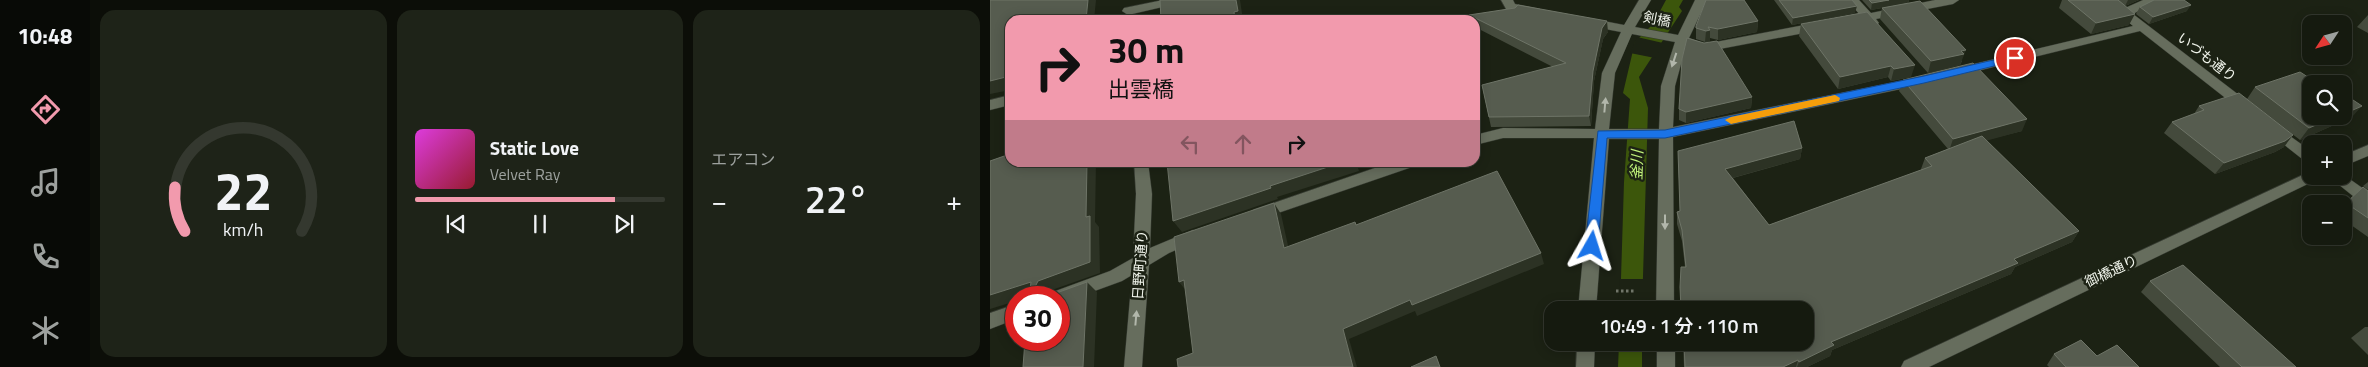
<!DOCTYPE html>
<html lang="ja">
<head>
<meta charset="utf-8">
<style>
	:root { --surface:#151a0f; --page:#1e2318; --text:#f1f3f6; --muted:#9da19e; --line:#34382f; --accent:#f29aad }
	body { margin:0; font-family:"Titillium Web","Noto Sans JP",sans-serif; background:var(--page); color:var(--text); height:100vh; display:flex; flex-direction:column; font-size:19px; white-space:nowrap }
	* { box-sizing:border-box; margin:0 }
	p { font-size:16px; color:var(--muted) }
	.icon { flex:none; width:28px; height:28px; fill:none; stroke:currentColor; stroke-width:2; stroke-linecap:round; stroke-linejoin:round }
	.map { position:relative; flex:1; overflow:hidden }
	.drawer { display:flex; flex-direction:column; gap:10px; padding:10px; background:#0c0e08; width:900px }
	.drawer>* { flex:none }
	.top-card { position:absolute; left:15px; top:15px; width:475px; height:152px; border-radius:15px; box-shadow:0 2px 12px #0003,0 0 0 1px var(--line); background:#f29aad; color:#111; overflow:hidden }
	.needle { width:32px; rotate:234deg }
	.buttons { position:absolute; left:1312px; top:15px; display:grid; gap:10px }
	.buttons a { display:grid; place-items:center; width:50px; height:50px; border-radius:10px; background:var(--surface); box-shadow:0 2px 12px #0003,0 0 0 1px var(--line); font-size:25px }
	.speed { position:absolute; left:15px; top:286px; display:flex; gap:10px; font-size:25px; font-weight:700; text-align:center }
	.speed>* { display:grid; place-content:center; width:65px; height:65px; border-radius:50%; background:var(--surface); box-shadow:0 2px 12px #0003,0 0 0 1px var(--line); line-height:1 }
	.speed .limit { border:8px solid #d22; background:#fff; color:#111 }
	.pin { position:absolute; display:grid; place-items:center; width:42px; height:42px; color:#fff; margin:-21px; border:2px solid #fff; border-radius:50%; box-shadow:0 1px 5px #0007 }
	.me { position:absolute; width:55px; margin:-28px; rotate:6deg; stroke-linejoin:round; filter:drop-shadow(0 0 4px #0008) }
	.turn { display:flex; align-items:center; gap:18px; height:105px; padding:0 20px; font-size:22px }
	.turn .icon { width:65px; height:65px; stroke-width:2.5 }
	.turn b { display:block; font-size:35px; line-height:42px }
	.lanes { display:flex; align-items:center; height:48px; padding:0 20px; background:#0003; justify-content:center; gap:25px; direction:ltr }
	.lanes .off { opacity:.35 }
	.big { font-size:38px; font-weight:600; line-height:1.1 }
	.drawer .tile { flex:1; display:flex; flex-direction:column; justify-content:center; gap:8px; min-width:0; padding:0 18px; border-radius:15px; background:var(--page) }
	.drawer .dial { align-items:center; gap:0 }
	.dial svg { height:130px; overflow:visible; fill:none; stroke:var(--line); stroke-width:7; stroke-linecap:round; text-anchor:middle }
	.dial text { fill:var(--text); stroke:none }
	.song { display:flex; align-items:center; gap:15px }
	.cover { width:60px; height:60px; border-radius:8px; background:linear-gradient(135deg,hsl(300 70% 55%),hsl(350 70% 35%)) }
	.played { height:5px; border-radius:2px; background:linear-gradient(90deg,var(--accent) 80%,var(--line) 80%) }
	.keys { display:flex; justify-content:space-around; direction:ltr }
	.heat { display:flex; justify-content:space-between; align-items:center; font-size:28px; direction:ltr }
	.drawer .tiles { flex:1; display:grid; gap:10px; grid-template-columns:repeat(3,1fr) }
	.trip { position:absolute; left:554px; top:301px; width:270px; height:50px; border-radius:15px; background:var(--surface); box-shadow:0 2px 12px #0003,0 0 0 1px var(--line); font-weight:600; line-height:50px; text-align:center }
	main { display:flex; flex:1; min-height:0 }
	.tabs { display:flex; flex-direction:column; width:90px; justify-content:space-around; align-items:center; background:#080a06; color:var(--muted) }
	.tabs .icon { width:35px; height:35px }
	.tabs .on { color:var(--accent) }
	.tabs b { font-size:22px; color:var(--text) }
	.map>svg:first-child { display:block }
	.water { fill:#3c560b }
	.pier { fill:#1c2214 }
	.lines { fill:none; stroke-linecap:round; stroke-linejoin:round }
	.minor-casing { stroke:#353a31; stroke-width:1 }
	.tertiary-casing { stroke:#353a31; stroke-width:1 }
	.path { stroke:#707569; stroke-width:3; stroke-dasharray:2.5 2.5; stroke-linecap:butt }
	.minor { fill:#666d5d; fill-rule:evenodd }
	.tertiary { fill:#666d5d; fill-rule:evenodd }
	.wall { fill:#444a3c }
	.shaded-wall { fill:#2c3224 }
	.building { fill:#565c4f; stroke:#6e7467 }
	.oneway { fill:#b2b7ab }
	.route { fill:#1a73e8; stroke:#114b97 }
	.slow { fill:#f59e0b }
	.labels { text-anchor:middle; stroke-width:5; stroke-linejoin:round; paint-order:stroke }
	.street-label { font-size:14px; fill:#f0f4eb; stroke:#1c2214 }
	.water-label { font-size:15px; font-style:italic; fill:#c1f27b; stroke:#1c2214 }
</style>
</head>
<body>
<main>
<nav class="tabs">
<b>10:48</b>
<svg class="icon on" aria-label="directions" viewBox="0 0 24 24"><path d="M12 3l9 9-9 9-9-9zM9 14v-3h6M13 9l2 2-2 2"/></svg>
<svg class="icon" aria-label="music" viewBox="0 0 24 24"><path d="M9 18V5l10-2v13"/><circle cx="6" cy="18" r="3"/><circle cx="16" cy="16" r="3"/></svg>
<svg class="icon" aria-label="phone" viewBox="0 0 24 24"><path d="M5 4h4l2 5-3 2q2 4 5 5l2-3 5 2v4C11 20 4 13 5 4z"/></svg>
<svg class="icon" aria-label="climate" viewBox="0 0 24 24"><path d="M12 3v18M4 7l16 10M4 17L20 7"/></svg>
</nav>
<section class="drawer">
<div class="tiles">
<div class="tile dial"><svg viewBox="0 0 100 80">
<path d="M14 69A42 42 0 1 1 86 69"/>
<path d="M14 69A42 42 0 0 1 8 42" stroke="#f29aad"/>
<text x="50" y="56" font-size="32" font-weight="700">22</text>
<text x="50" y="72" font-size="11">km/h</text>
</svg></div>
<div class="tile">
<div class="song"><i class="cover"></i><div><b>Static Love</b><p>Velvet Ray</p></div></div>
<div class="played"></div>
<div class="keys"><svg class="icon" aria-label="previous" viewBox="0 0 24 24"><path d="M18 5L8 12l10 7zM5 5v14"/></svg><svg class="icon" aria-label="pause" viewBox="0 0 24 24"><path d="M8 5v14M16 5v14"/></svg><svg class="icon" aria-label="next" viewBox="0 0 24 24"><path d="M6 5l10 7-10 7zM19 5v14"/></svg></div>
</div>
<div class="tile"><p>エアコン</p>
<div class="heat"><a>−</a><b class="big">22°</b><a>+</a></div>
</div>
</div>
</section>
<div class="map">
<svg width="1378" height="367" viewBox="0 0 1378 367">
	<rect width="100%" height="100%" fill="#1c2214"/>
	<!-- water -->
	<path class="water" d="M676 0H693L689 7 692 11 649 77 658 108 652 310H630L634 182 640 99 633 93 645 42 663 24Z
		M629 343H652V367H628Z"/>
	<!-- pier -->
	<path class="pier" d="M647 37 673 43H674L665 58 640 53Z
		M630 279H654V309H628Z"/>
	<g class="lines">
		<!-- minor casing -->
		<g class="minor-casing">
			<path id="minor" d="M173 0H196L194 2 138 15 132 11 134 8Z
				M511 0H523L525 4 550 9 552 12 546 16 516 9Z
				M649 0H661L645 27 688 35 705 0H717L699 38 715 44 830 22 836 26 830 30 714 52 696 46 685 86 683 127 930 77 937 81 930 85 683 137 684 310H666L669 139H619L606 310H588L604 138H513L485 145V135L513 128 605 129 612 73 631 32 594 25 592 22 598 18 634 25ZM642 34 685 42 671 86 669 129H619L625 73Z
				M857 0H869L881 13 945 0H969L963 4 886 19 889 23 883 27 875 21 858 23 856 20 858 17 870 15Z
				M1111 0H1124L1135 8 1153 0H1169L1143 14 1262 105 1264 108 1262 111H1252L1150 31 967 76 960 72 967 68 1143 26Z
				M20 95V105L0 110V100Z
				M1283 124 1321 151V163L1316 162 1278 132 1276 129 1278 126Z
				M144 162H158L162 194 160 248 203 230 209 232 211 236 209 240 179 253 159 265 152 367H134L142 275 132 281 69 304V298H58L60 293 120 271 143 258 146 194Z
				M402 162H427L425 166 268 220 263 218 260 214 263 210Z
				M1354 175 1378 192V206L1373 204 1338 176Z
				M26 304V319L0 329V313Z
				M587 342H605L604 367H586Z
				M667 342H685V367H667Z"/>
		</g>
		<!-- tertiary casing -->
		<g class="tertiary-casing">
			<path id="tertiary" d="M1378 145V156L1354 166V155Z
				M1321 171V176H1328L1326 180 939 367H911L914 361Z"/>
		</g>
		<!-- path -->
		<path class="path" d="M626 291H645"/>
		<!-- minor -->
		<use href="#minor" class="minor"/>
		<!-- tertiary -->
		<use href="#tertiary" class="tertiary"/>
	</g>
	<!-- wall -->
	<path class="wall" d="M784 0H862L865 13 802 25Z
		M872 0H919L918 3 972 61 970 65 938 73 890 19 892 8 881 10Z
		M1072 0H1149L1135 6 1139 25 1101 34 1069 8Z
		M1150 7 1197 11 1159 24 1146 14Z
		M877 12 921 77 901 81 898 77 848 89 809 36 811 24Z
		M479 15 618 32 613 39 604 81 601 126 501 127 492 85 563 67 485 27V20H481Z
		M1378 15V33L1367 27Z
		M768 21 767 32 728 40 720 38V41L715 42 706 39V26Z
		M913 80 1032 131 996 140 1089 231 1082 242 1025 267 1021 274 842 350 840 356 817 367H694L693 342H815V310H691L690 287 695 267 692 241 687 224V212L690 211 688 151 812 148 810 159 743 178 779 225 931 170V169L935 158 958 149 909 91Z
		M1265 87 1362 117 1310 140 1257 99Z
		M762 97 761 108 696 123 689 120V109Z
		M1209 106 1294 147 1285 152 1225 174 1174 133 1182 122 1204 114Z
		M1378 182V190L1373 186Z
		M1373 187 1378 191V237L1354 220V205Z
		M1160 281 1306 367H1230L1151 292Z
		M1375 327H1378V355L1361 338Z
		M1064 354 1149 367H1059L1057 365Z"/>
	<!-- shaded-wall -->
	<path class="shaded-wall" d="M98 0H106L104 20H96Z
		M246 0H250L253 20H245L244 12Z
		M899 0H919L918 3 881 10 882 3Z
		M1138 0H1149L1135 6Z
		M1201 5 1197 11 1159 24 1163 17Z
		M867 6 865 13 802 25 803 18Z
		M1145 14 1139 25 1101 34 1106 23Z
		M617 21 618 32 613 39 604 81 601 126 599 116 603 71 612 28Z
		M768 21 767 32 728 40V29Z
		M720 30V41L715 42 716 31Z
		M976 50 970 65 938 73 941 61Z
		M925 65 921 77 901 81 904 69Z
		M901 66 898 77 848 89 850 77Z
		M20 76V90L0 94V81Z
		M762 97 761 108 696 123V112Z
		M1372 106 1362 117 1310 140 1319 128 1347 116H1354V114Z
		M1037 119 1032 131 959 151 963 139Z
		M1303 135 1294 147 1285 152 1225 174 1234 163Z
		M812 148 810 159 735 180V169Z
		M97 162H106L105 222 109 227 110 273 59 291V292L65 298 50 293 35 298H26V301L0 309V295L41 282 48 281 96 217Z
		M353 162H366L369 171 287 197 288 199 192 232 183 221 280 186Z
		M284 203 291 214 301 259 294 248Z
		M1089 231 1082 242 1025 267 1021 274 842 350 840 356 817 367H807L809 362 841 342 1024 259Z
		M551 253 554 264 427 316 425 311 359 339 367 367H363L353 329 420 300Z
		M194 280 198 293 189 282Z
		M97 282 107 292 104 367H93Z
		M808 360 806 367H793Z"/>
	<!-- building -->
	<path class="building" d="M0 0H98L96 20H20V76L0 81Z
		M170 0H246L248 11 244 12 245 20H171Z
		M716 0H754L768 21 728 29 718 27 720 30 716 31 706 28V26Z
		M789 0H862L867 6 803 18Z
		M879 0H899L882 3Z
		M1078 0H1128L1145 14 1106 23Z
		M1164 0H1194L1201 5 1163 17 1150 7Z
		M930 1 976 50 971 51 974 54 941 61 892 8Z
		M528 5 617 21 612 28 603 71 599 116 499 117 492 85 576 63 479 15 525 8Z
		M877 12 925 65 904 69 901 66 850 77 811 24Z
		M697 38 714 43 727 41 762 97 696 112 689 109 692 59Z
		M983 63 1037 119 963 139 913 80Z
		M1310 72 1321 79 1326 76 1338 84H1321V116H1347L1319 128 1265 87Z
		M1249 93 1303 135 1295 141 1234 163 1182 122 1214 110 1209 106Z
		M1354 94 1372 106 1354 114Z
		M804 121 812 148 735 169 779 225 942 166 935 158 992 136 1089 231 1024 259 1028 263 841 342 844 345 809 362 808 360 793 367H695L694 342H815V310H691L690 287 691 267H696L692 230 687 212 690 211 688 151Z
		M20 154V162H97L96 217 100 216V262L48 281 45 287 47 290H56L58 296 97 282 93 367H33L35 340H69V298H39L41 282 0 295V161Z
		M177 162H353L280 186 281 188 183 221Z
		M507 171 551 253 422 305 420 300 353 329 363 367H188L187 359 203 353 194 280 189 282 184 237 284 203 294 248 365 222 366 225Z
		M1373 187 1378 191V218L1356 203Z
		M1193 265 1306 367H1252L1160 281Z
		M1091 340 1107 356 1127 345 1149 367H1076L1064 354Z
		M446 356 450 367H421Z"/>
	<!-- one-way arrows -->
	<defs><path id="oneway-solid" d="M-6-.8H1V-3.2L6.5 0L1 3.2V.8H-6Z" transform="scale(1.25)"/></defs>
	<g class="oneway">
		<use href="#oneway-solid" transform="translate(684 60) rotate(108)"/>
		<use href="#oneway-solid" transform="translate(615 105) rotate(-85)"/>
		<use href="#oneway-solid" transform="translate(675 222) rotate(90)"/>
		<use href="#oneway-solid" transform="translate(146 318) rotate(-85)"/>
	</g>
	<!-- route -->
	<path class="route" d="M1025 55 1029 56V60L934 83 675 138H617L608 246 602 251 595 246 608 131 675 130 934 76Z"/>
	<!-- slow -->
	<path class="slow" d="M845 95 850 98 849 101 741 124 735 120 741 117Z"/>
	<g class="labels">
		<!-- street labels -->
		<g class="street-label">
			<text transform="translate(667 19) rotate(11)" y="5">剣橋</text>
			<text transform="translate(1217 57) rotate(38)" y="5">いづも通り</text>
			<text transform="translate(150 265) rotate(-86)" y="5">日野町通り</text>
			<text transform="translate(1121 271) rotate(-25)" y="5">御橋通り</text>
		</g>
		<!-- water labels -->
		<g class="water-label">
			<text transform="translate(647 165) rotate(-88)" y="5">釜川</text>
		</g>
	</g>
</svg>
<div class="buttons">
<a><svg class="needle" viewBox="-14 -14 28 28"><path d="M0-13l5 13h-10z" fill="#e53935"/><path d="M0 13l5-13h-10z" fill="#9da19e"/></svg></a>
<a><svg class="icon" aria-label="search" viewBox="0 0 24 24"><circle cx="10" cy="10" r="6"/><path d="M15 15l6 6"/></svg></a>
<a>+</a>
<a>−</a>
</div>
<div class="speed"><div class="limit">30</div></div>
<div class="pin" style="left:1025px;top:58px;background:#d93025"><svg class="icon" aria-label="arrive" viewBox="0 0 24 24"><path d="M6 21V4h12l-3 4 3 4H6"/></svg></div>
<svg class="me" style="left:602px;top:246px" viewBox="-20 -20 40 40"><path d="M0-17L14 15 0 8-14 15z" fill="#1a73e8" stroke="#fff" stroke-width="4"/></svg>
<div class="trip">10:49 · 1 分 · 110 m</div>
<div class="top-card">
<div class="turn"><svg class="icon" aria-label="right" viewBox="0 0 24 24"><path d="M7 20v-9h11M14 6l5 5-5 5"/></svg><div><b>30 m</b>出雲橋</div></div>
<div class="lanes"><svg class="icon off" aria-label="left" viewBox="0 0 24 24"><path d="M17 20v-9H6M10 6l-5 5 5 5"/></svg><svg class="icon off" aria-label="ahead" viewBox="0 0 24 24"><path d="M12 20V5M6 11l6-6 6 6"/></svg><svg class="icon" aria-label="right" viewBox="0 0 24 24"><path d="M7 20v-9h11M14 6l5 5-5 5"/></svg></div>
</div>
</div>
</main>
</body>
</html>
